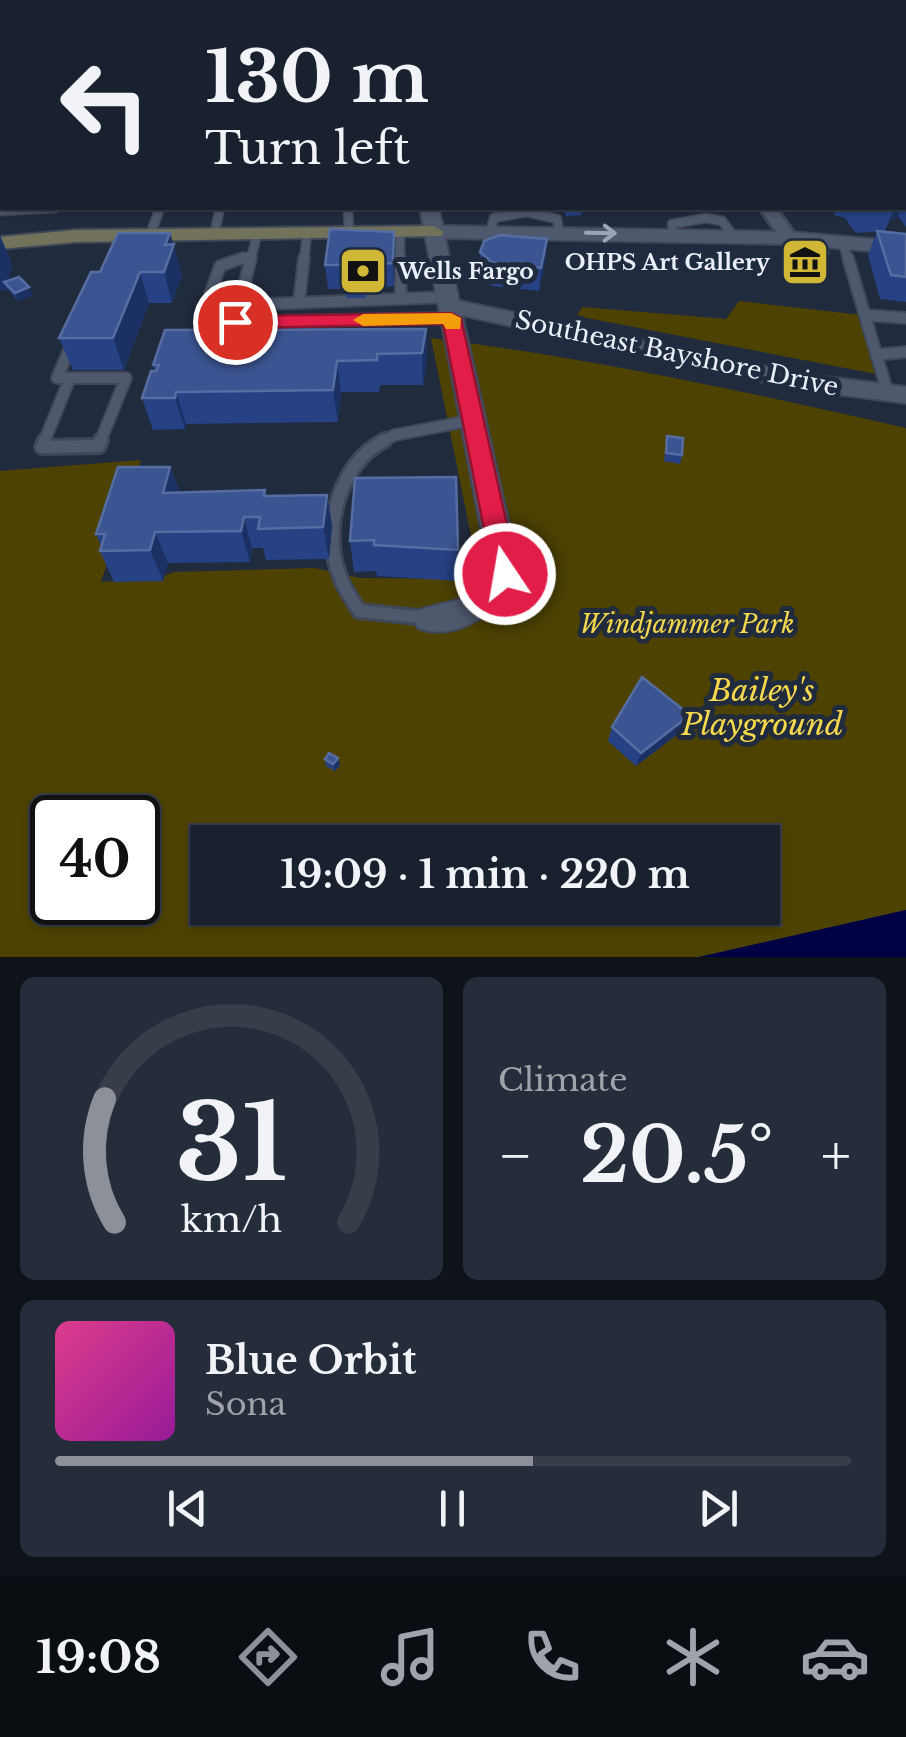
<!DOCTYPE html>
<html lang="en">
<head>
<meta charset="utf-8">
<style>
	:root { --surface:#19202e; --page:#262d3a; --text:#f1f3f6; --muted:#9fa3aa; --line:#373e4a; --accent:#8c9099 }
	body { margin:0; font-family:"Libre Baskerville",serif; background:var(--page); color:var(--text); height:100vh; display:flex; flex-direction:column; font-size:38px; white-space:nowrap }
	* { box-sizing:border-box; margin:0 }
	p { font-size:32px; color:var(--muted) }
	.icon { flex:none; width:55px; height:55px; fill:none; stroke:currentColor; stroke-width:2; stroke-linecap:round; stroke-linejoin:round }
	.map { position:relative; height:957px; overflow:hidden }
	.side { display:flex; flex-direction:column; gap:20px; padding:20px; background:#0e1219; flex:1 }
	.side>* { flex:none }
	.banner { position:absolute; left:0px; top:0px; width:908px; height:210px; box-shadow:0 2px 8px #0004,0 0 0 2px var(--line); background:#19202e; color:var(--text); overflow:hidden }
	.speed { position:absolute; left:30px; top:795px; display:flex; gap:20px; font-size:50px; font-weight:700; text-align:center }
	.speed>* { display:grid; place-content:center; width:130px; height:130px; border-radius:50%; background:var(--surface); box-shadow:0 2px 8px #0004,0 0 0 2px var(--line); line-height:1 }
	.speed .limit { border:5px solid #111; border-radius:15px; background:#fff; color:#111 }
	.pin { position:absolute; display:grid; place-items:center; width:85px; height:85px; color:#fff; margin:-42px; border:5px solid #fff; border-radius:50%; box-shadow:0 2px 10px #0007 }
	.me { position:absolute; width:110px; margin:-55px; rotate:348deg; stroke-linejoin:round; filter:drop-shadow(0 0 8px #0008) }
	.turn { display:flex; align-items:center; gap:35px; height:210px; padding:0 40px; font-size:45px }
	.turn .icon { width:130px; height:130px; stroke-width:2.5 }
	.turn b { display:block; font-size:70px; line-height:85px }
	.big { font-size:75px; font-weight:700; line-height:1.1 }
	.side .card { flex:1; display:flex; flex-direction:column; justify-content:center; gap:15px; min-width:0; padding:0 35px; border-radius:15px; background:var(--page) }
	.side .dial { align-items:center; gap:0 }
	.dial svg { height:260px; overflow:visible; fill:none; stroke:var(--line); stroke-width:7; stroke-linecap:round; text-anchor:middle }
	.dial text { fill:var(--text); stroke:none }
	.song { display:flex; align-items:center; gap:30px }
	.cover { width:120px; height:120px; border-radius:15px; background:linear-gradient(135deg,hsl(330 70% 55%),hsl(300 70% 35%)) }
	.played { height:10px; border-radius:5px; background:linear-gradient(90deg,var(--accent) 60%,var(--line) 60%) }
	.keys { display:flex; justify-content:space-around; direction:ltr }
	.heat { display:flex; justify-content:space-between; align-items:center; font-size:55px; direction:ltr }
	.side .tiles { flex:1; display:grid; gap:20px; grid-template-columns:1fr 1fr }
	.card:last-child { grid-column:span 2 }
	.trip { position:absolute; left:190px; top:825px; width:590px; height:100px; border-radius:0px; background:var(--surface); box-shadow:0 2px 8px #0004,0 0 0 2px var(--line); font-weight:700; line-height:100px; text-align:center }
	.menu { display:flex; height:160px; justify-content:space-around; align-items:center; background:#0a0d12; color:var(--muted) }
	.menu .icon { width:70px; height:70px }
	.menu .on { color:var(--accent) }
	.menu b { font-size:45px; color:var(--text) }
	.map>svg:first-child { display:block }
	.green { fill:#4d4202; fill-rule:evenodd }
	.water { fill:#000045 }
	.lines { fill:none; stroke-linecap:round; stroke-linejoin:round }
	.service-far3-casing { stroke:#404858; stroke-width:9 }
	.service-far2-casing { stroke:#404858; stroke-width:11 }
	.service-far1-casing { stroke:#404858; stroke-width:14 }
	.service-casing { stroke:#404858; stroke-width:18 }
	.minor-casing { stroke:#404858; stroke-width:6 }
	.tertiary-casing { stroke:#404858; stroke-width:4 }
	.secondary-casing { stroke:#404858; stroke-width:4 }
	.service-far3 { stroke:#4e596e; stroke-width:6 }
	.service-far2 { stroke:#4e596e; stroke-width:8 }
	.service-far1 { stroke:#4e596e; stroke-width:10 }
	.service { stroke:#4e596e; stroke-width:12 }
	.minor { fill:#4e596e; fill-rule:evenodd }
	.tertiary { fill:#4e596e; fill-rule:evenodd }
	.secondary { fill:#72725b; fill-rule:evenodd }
	.wall { fill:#264285 }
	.shaded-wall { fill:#1b3163 }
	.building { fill:#3b5592; stroke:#566da2; stroke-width:2.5 }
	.oneway { stroke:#9ca4b5 }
	.route { fill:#e11d48; stroke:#92132f; stroke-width:2.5 }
	.slow { fill:#f59e0b }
	.labels { text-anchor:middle; stroke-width:10; stroke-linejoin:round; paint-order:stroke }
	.far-poi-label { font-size:22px; font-weight:bold; fill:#e9effc; stroke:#212b3e; text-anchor:end }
	.street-label { font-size:25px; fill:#e9effc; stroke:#212b3e }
	.park-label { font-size:25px; font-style:italic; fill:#f5d84c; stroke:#212b3e }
	.near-park-label { font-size:30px; font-style:italic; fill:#f5d84c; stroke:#212b3e }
</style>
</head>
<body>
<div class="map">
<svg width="906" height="957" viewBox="0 0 906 957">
	<rect width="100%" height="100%" fill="#212b3e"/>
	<!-- green -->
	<path class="green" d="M739 301 861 315 876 374 577 316 582 307 726 319Z
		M431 338C592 358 748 392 906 428V910L699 957H0V471L141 460 101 582 159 578 174 572 315 568 360 578 463 579 477 565ZM52 818H138V902H52ZM208 842H762V908H208Z"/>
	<!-- water -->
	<path class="water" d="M906 910V957H699Z"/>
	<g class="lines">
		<!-- service-far3 casing -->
		<g class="service-far3-casing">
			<path id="service-far3" d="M356 0 361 2"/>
		</g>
		<!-- service-far2 casing -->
		<g class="service-far2-casing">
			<path id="service-far2" d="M348 208 349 233
				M0 211 55 208
				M490 232 494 218 526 212 557 219 559 232
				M400 233V261
				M150 235 160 208
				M214 235 220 208
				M674 235 672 224 706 218 722 221 734 237
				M843 243 848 261
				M252 255 257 234
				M236 261 252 255
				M250 261 252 255
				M304 261 307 234"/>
		</g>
		<!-- service-far1 casing -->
		<g class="service-far1-casing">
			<path id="service-far1" d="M243 258 220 266 201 320 205 329 233 328 251 258
				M400 258 401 299
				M848 258 888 394
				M299 302 304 258
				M239 305 447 297
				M865 315 906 318
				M235 322 451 318
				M876 355 906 352
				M70 378H126L100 442
				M70 378H57L72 343
				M44 442 70 378
				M380 442 395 435 473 420"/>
		</g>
		<!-- service casing -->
		<g class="service-casing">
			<path id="service" d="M45 440 42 447 99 446 101 440
				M385 440C339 463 321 530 340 577 344 589 353 600 359 611L427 618"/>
		</g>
		<!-- minor casing -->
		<g class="minor-casing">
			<path id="minor" d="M609 0H621L622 2H610Z
				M846 0H858L859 2H847Z
				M906 147V156H905V147Z
				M760 208H776L797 238 795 242H783Z"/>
		</g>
		<!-- tertiary casing -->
		<g class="tertiary-casing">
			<path id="tertiary" d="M906 62V72L905 73V63Z
				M0 107H2V117H0Z
				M420 208H438L443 226 789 232 906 242V254L789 244 445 238 459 301 796 373 906 387V403L796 389 462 315 520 574C502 609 459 643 418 628L413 619 418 610 466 598 489 571Z"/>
		</g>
		<!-- secondary casing -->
		<g class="secondary-casing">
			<path id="secondary" d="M434 226 444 232 441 236 75 242 0 249V237L75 230Z"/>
		</g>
		<!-- service-far3 -->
		<use href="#service-far3" class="service-far3"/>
		<!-- service-far2 -->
		<use href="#service-far2" class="service-far2"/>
		<!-- service-far1 -->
		<use href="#service-far1" class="service-far1"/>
		<!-- service -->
		<use href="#service" class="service"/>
		<!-- minor -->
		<use href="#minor" class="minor"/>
		<!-- tertiary -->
		<use href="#tertiary" class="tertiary"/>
		<!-- secondary -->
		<use href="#secondary" class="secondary"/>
	</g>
	<!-- wall -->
	<path class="wall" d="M513 0H536V2H514Z
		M564 0H591V2H565Z
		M652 0H674V2H652Z
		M703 0H742L741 2H702Z
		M880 0H906V15L905 2H879Z
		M0 77H2V101H0Z
		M2 118V199L0 200V119Z
		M906 200V227L898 216 901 208H905Z
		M370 208H415L370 211Z
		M452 208H492V209L453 212Z
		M562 208H600H583L582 215 566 216Z
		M621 208H683L623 212Z
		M836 208H901L896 218 890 219 885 231 856 233 845 218 834 215Z
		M877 231 906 234V302L880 299 868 255Z
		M394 232V286L366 289V298H346L345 289H328L325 265Z
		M170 233 182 275 172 303H149L124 370H73L59 338 100 272Z
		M0 236 12 264 8 281 33 295 18 301 7 288 6 290 0 291Z
		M547 239 545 263 539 291 492 286 480 276V252Z
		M794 240 828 253 822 269 790 266 789 255Z
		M426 329 427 360 423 385H380L379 392H341L338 422 186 424 185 429 153 430 142 398 155 371 153 365Z
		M667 436 682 455 680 464 664 461Z
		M170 467 180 493 266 495H327L332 526 329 559 266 560 263 548H252L250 562 168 563 163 581 114 582 100 551 101 546 96 534Z
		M456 477 458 581 377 576 376 571 354 572 350 541Z
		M612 727 684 729 636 766 608 741Z
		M325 759 340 765 335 771 326 766Z"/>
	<!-- shaded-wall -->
	<path class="shaded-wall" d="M3 0H23L19 2H4Z
		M387 0H414L397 2H387Z
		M882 208H901L896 218 890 219 894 208Z
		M394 232 395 255 394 286 393 263Z
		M170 233 182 275 172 303 164 272 165 245Z
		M0 236 12 264 7 286 4 282 6 290 0 291Z
		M547 239 545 263 539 291 541 268Z
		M140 272 149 303 124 370 113 338Z
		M29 287 33 295 18 301 15 293Z
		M426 329 427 360 423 385 422 353Z
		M337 361 341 392 338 422 333 390Z
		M176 392 186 424 185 429 175 398Z
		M170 467 181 498 163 493Z
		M327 495 332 526 329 559 323 527Z
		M244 517 252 548 250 562 241 531Z
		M155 532 168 563 163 581 150 550Z
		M690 715 684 729 636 766 641 753Z
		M338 758 340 765 335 771 333 764Z"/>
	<!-- building -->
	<path class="building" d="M824 0H842L846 2H828Z
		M890 0H906V3L893 2Z
		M0 133H2V176H0Z
		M863 208H894L865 210Z
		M330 229 394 232 393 263 364 265V274L344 275 345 265H325Z
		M877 231 906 234V277L891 275Z
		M118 233H170L165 245 174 244 164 272H140L113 338H59L91 272H100Z
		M500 235 547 239 541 268 493 263 480 252 484 241Z
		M794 240 826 243 828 253 795 250Z
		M19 277 29 287 15 293 4 282Z
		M426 329 422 353 377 354V360L337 361 333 390 176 392 175 398H142L151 371H156L159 365H153L165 330Z
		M667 436 683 438 682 455 666 453Z
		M118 467H170L163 493 265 490 264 496 327 495 323 527 258 529 260 517H244L241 531 155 532 150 550 100 551 105 534H96Z
		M456 477 458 550 374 545V540L350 541 355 478Z
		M642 677 690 715 641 753 612 727Z
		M329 753 338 758 333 764 325 759Z"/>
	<!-- one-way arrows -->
	<defs><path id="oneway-shaft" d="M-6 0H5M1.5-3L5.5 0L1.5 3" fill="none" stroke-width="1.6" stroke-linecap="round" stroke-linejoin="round" transform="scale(2.5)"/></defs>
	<use class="oneway" href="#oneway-shaft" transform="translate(601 233) rotate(1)"/>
	<!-- route -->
	<path class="route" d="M451 313 461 318 518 574 514 581H496L493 574 443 324 235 328 225 322 235 316Z"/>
	<!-- slow -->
	<path class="slow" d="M451 313 461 318 460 329H446L443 324 363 326 353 320 363 314Z"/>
	<!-- icons -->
	<defs>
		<g id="museum-square" transform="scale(2.5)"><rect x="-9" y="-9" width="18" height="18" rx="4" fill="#d1b736" stroke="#212b3e"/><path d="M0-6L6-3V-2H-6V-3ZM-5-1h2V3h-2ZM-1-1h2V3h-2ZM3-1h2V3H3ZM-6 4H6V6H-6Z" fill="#111"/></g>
		<g id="bank-square" transform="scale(2.5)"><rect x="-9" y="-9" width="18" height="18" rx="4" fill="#d1b736" stroke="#212b3e"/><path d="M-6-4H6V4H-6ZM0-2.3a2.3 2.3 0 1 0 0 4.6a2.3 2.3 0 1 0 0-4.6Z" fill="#111"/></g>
	</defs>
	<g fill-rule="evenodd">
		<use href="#museum-square" x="805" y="262"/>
		<use href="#bank-square" x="363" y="271"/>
	</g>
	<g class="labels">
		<!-- far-poi labels -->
		<g class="far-poi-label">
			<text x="770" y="270">OHPS Art Gallery</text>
			<text x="398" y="279" text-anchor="start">Wells Fargo</text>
		</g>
		<!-- street labels -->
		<g class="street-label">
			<text transform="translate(677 353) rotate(12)" y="9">Southeast Bayshore Drive</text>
		</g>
		<!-- park labels -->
		<g class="park-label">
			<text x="687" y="633">Windjammer Park</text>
		</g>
		<!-- near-park labels -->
		<g class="near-park-label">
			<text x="762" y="701">Bailey's<tspan x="762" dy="34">Playground</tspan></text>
		</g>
	</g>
</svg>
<div class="speed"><div class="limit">40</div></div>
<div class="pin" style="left:235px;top:322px;background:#d93025"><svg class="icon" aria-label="arrive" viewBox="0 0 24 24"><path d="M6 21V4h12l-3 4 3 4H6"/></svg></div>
<svg class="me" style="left:505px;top:574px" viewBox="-20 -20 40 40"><circle r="17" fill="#e11d48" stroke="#fff" stroke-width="3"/><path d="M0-11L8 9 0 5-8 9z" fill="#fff"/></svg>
<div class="trip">19:09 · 1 min · 220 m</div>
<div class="banner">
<div class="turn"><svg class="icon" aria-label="left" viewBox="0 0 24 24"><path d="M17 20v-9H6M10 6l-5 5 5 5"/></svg><div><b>130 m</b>Turn left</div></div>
</div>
</div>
<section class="side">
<div class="tiles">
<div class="card dial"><svg viewBox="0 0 100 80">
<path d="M14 69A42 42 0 1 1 86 69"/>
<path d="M14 69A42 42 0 0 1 11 31" stroke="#8c9099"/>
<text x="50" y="56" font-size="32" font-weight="700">31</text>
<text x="50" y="72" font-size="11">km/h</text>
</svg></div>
<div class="card"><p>Climate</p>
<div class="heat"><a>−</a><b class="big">20.5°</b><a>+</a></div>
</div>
<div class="card">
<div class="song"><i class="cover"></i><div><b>Blue Orbit</b><p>Sona</p></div></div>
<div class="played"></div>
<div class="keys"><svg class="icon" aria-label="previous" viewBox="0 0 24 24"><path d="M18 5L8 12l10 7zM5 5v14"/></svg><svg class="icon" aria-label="pause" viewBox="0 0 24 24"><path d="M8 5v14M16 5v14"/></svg><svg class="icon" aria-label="next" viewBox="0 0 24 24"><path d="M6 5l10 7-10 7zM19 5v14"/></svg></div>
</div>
</div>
</section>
<nav class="menu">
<b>19:08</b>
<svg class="icon on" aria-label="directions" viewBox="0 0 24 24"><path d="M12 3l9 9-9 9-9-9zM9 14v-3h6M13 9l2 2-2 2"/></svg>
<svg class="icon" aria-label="music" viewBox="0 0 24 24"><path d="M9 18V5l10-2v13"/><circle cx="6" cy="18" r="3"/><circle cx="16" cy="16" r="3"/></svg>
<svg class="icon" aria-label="phone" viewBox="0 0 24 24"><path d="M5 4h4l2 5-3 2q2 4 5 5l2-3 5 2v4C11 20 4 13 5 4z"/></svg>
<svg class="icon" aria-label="climate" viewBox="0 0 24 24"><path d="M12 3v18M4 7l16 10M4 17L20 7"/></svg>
<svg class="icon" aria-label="car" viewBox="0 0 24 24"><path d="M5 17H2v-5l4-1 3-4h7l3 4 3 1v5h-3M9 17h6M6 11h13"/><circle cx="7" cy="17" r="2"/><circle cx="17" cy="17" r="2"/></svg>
</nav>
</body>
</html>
